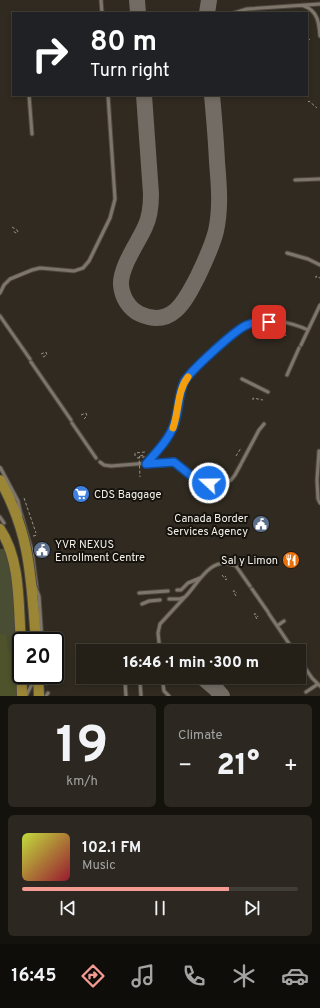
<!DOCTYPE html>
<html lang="en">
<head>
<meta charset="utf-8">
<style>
	:root { --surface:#242018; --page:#2c2821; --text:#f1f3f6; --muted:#a3a3a2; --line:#413e37; --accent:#f59c92 }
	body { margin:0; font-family:Overpass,sans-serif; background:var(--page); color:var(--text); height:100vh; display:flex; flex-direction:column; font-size:15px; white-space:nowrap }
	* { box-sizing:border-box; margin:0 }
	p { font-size:13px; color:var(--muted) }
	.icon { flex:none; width:22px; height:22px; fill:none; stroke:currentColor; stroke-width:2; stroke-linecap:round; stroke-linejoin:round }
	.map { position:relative; height:696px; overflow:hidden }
	.side { display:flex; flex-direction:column; gap:8px; padding:8px; background:#14120d; flex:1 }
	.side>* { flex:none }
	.banner { position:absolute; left:12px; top:12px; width:296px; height:84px; border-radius:0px; box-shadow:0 2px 6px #0003,0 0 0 1px var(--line); background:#202124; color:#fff; overflow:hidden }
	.speed { position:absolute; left:12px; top:632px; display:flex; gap:8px; font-size:20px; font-weight:700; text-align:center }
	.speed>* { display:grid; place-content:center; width:52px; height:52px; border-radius:50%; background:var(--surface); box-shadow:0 2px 6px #0003,0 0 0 1px var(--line); line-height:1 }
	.speed .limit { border:2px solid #111; border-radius:6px; background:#fff; color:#111 }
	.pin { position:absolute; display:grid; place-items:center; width:34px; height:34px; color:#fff; margin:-17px; border-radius:8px; box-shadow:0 2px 6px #0006 }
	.me { position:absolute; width:44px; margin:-22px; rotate:291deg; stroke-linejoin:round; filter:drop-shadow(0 0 3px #0008) }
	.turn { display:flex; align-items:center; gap:14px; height:84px; padding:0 12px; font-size:18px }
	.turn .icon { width:52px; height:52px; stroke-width:2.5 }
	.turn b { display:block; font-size:28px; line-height:34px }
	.big { font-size:30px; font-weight:800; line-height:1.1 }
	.side .card { flex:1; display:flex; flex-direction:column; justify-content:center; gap:6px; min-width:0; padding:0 14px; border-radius:6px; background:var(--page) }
	.side .dial { align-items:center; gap:0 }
	.dial b { font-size:52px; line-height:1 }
	.song { display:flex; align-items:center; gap:12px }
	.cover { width:48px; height:48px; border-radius:6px; background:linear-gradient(135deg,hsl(70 70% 55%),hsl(350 70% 35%)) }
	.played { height:4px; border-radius:2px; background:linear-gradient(90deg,var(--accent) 75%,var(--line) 75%) }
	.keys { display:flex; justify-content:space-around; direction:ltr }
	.heat { display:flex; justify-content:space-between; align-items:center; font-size:22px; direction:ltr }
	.side .tiles { flex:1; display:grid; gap:8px; grid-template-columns:1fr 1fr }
	.card:last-child { grid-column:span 2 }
	.trip { position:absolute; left:76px; top:644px; width:230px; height:40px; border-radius:0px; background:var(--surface); box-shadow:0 2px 6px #0003,0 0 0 1px var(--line); font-weight:800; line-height:40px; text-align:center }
	.tabs { display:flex; height:64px; justify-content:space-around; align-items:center; background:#0e0d0a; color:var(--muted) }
	.tabs .icon { width:28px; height:28px }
	.tabs .selected { color:var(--accent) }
	.tabs b { font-size:18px; color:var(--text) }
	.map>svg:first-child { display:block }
	.green { fill:#494d33 }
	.forest { fill:#4f532b }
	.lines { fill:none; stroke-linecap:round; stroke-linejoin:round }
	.taxiway { stroke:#726c64; stroke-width:16 }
	.service-casing { stroke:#4d483f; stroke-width:5 }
	.primary-casing { stroke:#4d483f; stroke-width:12 }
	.path { stroke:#97928a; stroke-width:1; stroke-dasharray:3 2; stroke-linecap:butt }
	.service { stroke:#7e766b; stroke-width:3 }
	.primary { stroke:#9b8636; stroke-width:10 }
	.service-bridge-casing { stroke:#4d483f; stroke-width:5; stroke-linecap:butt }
	.primary-bridge-casing { stroke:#4d483f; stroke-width:12; stroke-linecap:butt }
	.path-bridge { stroke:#97928a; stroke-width:1; stroke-dasharray:3 2; stroke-linecap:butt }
	.service-bridge { stroke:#7e766b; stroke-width:3 }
	.primary-bridge { stroke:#9b8636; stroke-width:10 }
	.route-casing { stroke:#114b97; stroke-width:10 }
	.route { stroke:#1a73e8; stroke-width:7 }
	.slow { stroke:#f59e0b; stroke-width:7 }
	.labels { text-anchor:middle; stroke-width:4; stroke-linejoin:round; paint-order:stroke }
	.poi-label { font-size:11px; fill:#f6f2eb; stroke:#16130e; text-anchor:start }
</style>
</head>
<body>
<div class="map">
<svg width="320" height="696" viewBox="0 0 320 696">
	<rect width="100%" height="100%" fill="#302a20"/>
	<!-- green -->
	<path class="green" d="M0 549H7L12 579 18 696H0Z"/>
	<!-- forest -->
	<path class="forest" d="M0 633 6 635 9 652 16 657 18 696H0Z"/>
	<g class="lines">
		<!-- taxiway -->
		<path class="taxiway" d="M137 0 138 13
			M207 13 209 0
			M144 95 151 194C151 205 150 217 145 227 138 243 120 267 121 285 122 297 129 309 140 314 173 329 186 299 198 276 205 261 212 247 216 231 221 208 219 185 217 162 216 139 214 117 212 95
			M202 677 216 689 222 696"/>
		<!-- service casing -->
		<g class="service-casing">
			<path id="service" d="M101 0 102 13
				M304 6C318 11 319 23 320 36
				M234 13 247 9 320 4
				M29 95 32 134
				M295 180 320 179
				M287 253 308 259 320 265
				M0 293 4 285 10 279 32 270 40 268 74 271 83 268 89 261 110 218 115 199 108 95
				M0 316 30 359
				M301 345 320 305
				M31 362 71 420
				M287 375 299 348
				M242 379 268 392
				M72 423 96 458
				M100 462 104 465 111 466 162 462H174L196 480 205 483 231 480 235 475 241 464
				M242 462 259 430 264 424
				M146 464C158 450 171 437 176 419 179 407 179 394 184 383 190 370 203 361 213 352 223 344 234 331 246 325 264 316 291 322 308 330
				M318 499 317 480 319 451
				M319 501 320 503
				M21 513 32 551 37 589
				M0 517 4 523
				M236 566 250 586
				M252 589 268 612
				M177 590H181L188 583 200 578
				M139 593 168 591
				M169 599H180L185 597C198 584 210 556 233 565
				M142 604 149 601 160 600
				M269 614 294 651
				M277 626 284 621
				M160 651 158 633 160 624 184 598
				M299 659 312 678 320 686
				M42 675 47 683
				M48 675 53 680
				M162 677 164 691 169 696
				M140 681 141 696
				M125 682 126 696
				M306 692 318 684
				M26 696 35 678
				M46 696 48 693"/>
		</g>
		<!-- primary casing -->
		<g class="primary-casing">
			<path id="primary" d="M0 529C21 560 18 606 21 642
				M21 649 22 696
				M38 675 39 696"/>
		</g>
		<!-- path -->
		<path class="path" d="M307 40 311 39
			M308 102 309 101 317 108
			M12 227 17 230 18 232 16 233 13 231
			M316 278V276L320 278
			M279 332 287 336V337
			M41 354 46 352 47 355 43 357
			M253 400V398L263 400
			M81 415 86 413 87 416 84 419
			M135 456V453L145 452
			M236 456 241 448
			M137 458 144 457V455L140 456
			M24 498 36 533
			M33 536 38 535
			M222 575 226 580 227 578 225 576
			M236 596 233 591H235L237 593
			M257 619 254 614H256L258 617"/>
		<!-- service -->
		<use href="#service" class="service"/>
		<!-- primary -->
		<use href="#primary" class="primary"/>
		<!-- service-bridge casing -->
		<g class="service-bridge-casing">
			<path id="service-bridge" d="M0 467 18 501 21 515
				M35 586 39 596 42 641"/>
		</g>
		<!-- primary-bridge casing -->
		<g class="primary-bridge-casing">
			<path id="primary-bridge" d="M0 480C31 535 31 580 36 641"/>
		</g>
		<!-- path-bridge -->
		<path class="path-bridge" d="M140 456 139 457 140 477"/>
		<!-- service-bridge -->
		<use href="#service-bridge" class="service-bridge"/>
		<!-- primary-bridge -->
		<use href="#primary-bridge" class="primary-bridge"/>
	</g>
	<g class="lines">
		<!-- route casing -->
		<g class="route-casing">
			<path id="route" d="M209 483 199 482 174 462 146 464C158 450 172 437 176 418 179 406 179 394 184 382 190 371 236 329 247 325 254 322 261 322 269 322"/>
		</g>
		<!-- route -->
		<use href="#route" class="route"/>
		<!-- slow -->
		<path class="slow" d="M173 428C179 411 177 391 188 377"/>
	</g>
	<!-- icons -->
	<defs>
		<g id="supermarket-disc" transform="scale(0.9)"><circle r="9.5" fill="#3f7fe0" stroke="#16130e"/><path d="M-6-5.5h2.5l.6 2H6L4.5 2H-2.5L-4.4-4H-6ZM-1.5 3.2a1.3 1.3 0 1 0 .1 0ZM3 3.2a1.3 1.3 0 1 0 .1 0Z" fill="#fff"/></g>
		<g id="civic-disc" transform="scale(0.9)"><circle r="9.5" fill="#5c6f8a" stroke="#16130e"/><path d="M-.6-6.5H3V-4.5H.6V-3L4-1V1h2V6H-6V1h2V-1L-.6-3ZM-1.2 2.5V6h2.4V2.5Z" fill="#fff"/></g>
		<g id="restaurant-disc" transform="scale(0.9)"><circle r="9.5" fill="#e8710a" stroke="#16130e"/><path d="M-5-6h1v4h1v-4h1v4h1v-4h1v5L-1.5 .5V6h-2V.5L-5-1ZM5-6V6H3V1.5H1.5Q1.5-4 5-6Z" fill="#fff"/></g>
	</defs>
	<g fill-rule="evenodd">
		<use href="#supermarket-disc" x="81" y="494"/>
		<use href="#civic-disc" x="261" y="524"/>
		<use href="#civic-disc" x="42" y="550"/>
		<use href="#restaurant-disc" x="291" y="560"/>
	</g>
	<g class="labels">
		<!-- poi labels -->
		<g class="poi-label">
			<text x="94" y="498">CDS Baggage</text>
			<text x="248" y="522" text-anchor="end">Canada Border<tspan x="248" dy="13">Services Agency</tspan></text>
			<text x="55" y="548">YVR NEXUS<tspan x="55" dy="13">Enrollment Centre</tspan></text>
			<text x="278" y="564" text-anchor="end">Sal y Limon</text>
		</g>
	</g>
</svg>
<div class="speed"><div class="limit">20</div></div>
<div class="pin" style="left:269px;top:322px;background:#d93025"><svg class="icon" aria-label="arrive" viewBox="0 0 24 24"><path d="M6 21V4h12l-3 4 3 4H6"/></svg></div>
<svg class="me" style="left:209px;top:483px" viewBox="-20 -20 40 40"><circle r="17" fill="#1a73e8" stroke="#fff" stroke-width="3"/><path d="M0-11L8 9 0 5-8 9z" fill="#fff"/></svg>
<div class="trip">16:46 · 1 min · 300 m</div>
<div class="banner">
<div class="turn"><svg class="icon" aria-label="right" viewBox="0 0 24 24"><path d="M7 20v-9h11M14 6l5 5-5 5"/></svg><div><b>80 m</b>Turn right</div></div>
</div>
</div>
<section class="side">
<div class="tiles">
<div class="card dial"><b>19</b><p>km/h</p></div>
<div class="card"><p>Climate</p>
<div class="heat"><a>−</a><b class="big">21°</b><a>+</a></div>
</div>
<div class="card">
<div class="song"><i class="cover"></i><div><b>102.1 FM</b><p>Music</p></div></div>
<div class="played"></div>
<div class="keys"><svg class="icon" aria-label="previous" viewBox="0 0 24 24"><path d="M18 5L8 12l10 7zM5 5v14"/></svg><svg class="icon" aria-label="pause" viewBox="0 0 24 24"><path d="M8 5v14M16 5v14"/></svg><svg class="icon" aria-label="next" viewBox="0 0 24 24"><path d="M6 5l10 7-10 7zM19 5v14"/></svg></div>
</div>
</div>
</section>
<nav class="tabs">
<b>16:45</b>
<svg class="icon selected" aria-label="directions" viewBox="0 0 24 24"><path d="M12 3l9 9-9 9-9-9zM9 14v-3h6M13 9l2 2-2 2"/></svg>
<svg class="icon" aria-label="music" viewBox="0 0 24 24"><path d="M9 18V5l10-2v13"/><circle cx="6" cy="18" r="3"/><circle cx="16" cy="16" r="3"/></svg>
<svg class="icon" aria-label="phone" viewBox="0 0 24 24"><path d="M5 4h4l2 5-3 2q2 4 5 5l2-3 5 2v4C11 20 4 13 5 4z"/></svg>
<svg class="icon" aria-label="climate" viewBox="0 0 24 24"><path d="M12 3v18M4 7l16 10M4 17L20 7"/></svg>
<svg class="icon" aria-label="car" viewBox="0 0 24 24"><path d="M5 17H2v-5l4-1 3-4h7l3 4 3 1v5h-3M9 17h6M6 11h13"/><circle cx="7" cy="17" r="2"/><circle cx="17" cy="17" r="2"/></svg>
</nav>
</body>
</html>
